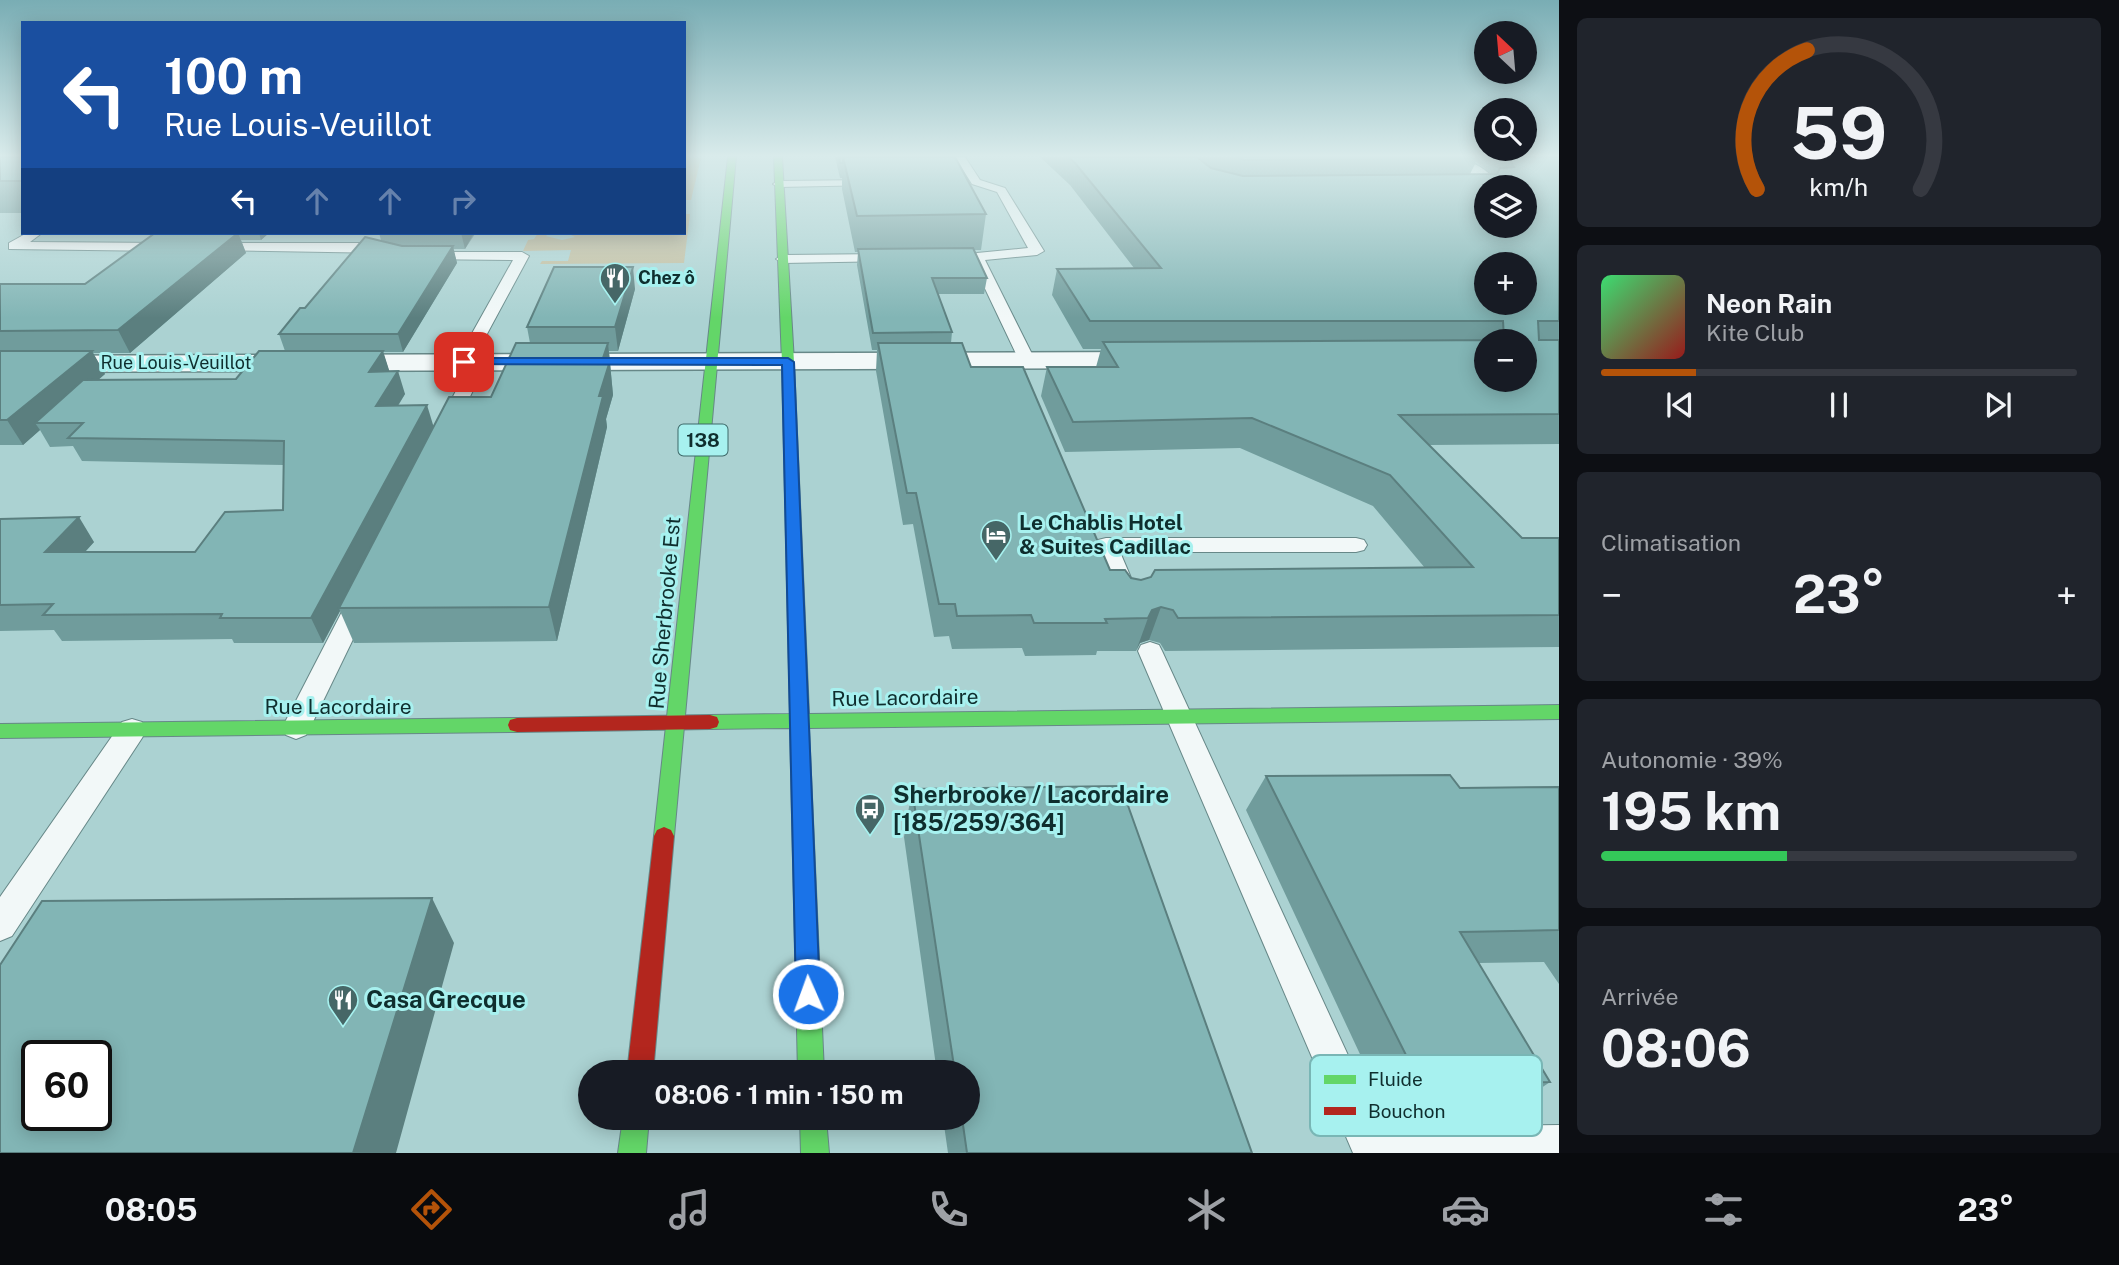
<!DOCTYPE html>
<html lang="fr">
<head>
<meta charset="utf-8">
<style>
	:root { --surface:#171b24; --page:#20242c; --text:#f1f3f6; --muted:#9ea1a6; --line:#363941; --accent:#b45309 }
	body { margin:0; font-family:"Public Sans",sans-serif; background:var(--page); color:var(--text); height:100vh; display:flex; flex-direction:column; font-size:26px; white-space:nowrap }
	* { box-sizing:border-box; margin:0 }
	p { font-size:23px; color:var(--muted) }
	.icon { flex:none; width:38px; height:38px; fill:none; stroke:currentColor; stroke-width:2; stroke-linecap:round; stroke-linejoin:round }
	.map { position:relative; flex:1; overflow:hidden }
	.side { display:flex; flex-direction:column; gap:18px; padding:18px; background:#0d0f14; width:560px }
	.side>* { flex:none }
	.banner { position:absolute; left:21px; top:21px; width:665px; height:214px; border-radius:0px; box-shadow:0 4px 18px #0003; background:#1a4fa0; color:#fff; overflow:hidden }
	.needle { width:46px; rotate:334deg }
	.tools { position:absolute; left:1474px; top:21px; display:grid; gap:14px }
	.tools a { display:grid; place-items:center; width:63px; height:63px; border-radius:50%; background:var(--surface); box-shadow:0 4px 18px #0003; font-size:35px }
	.speed { position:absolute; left:21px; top:1040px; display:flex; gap:14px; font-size:35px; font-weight:700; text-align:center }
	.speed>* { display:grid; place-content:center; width:91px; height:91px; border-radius:50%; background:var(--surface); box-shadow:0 4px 18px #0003; line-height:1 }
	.speed .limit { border:4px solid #111; border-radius:10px; background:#fff; color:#111 }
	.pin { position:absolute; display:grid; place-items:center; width:60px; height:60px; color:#fff; margin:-30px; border-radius:14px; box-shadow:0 4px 10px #0006 }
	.me { position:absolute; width:77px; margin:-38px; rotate:358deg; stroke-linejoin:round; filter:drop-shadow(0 0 5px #0008) }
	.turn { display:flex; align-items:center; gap:24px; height:147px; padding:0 28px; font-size:32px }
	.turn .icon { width:91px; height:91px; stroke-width:2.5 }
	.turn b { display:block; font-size:49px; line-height:60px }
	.lanes { display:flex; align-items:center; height:66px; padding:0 28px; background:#0003; justify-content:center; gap:35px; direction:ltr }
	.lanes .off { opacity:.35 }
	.big { font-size:52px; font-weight:700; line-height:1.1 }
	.side .card { flex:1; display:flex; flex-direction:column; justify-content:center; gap:10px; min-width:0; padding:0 24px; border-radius:10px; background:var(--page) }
	.side .dial { align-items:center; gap:0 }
	.dial svg { height:182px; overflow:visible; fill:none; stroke:var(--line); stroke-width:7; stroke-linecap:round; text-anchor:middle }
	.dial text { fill:var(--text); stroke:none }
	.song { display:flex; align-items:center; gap:21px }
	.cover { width:84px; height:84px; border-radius:10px; background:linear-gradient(135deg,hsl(140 70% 55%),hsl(0 70% 35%)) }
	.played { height:7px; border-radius:4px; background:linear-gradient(90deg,var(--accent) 20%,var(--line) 20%) }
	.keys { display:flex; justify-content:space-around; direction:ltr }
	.heat { display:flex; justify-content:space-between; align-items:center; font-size:38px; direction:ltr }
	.charge { height:10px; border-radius:5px; background:linear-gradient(90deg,#34c759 39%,var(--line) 0) }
	.trip { position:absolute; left:578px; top:1060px; width:402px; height:70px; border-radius:35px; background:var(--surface); box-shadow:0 4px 18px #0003; font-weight:700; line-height:70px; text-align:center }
	.tab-bar { display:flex; height:112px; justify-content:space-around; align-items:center; background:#090b0e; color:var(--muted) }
	.tab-bar .icon { width:49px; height:49px }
	.tab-bar .selected { color:var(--accent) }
	.tab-bar b { font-size:32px; color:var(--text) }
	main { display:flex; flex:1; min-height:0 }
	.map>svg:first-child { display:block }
	.green { fill:#c2bb9a }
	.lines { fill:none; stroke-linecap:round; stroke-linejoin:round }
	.lane-casing { stroke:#678888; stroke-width:2 }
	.street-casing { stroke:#678888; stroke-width:3 }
	.fast-casing { stroke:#678888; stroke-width:2 }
	.jam-casing { stroke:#678888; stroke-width:2 }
	.lane { fill:#f2f8f8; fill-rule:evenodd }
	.street { fill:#f2f8f8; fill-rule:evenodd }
	.fast { fill:#63d668; fill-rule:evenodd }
	.jam { fill:#b3261e; fill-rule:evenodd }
	.wall { fill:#709c9c; fill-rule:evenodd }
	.shaded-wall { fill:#5b7f7f }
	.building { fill:#82b5b5; stroke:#5b7f7f; stroke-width:2; fill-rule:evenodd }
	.route { fill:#1a73e8; stroke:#114b97; stroke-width:2 }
	.labels { text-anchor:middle; stroke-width:6; stroke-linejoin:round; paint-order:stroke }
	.far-poi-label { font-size:18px; font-weight:bold; fill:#0f2e2e; stroke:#a7f1ef; text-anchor:start }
	.far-street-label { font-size:18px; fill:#0f2e2e; stroke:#a7f1ef }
	.shield { fill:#a7f1ef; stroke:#3d6868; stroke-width:2 }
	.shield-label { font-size:19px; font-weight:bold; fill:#0f2e2e }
	.poi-label { font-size:21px; font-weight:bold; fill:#0f2e2e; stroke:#a7f1ef; text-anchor:start }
	.street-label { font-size:21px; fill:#0f2e2e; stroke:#a7f1ef }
	.near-poi-label { font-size:24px; font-weight:bold; fill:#0f2e2e; stroke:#a7f1ef; text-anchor:start }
	.key { fill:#a7f1ef; stroke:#79b6b5; stroke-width:2 }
	.key-label { font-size:19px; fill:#0f2e2e }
</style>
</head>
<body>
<main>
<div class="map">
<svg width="1559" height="1153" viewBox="0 0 1559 1153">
	<rect width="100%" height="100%" fill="#abd2d2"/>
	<!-- green -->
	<path class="green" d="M684 157 701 158 691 200H684Z
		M684 214H690L684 263 540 264 542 261H568L571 250 523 251 528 240 534 239 538 233H549L546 236 562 240 575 237 569 234 573 233H684Z"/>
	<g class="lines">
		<!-- lane casing -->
		<g class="lane-casing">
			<path id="lane" d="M955 157H965L980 180 1005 188 1044 251 1037 255 985 260 1035 360 1033 364 1027 365 1019 360 970 257 977 253 1028 248 997 192 972 184Z
				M871 180 877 183 875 185 779 187 773 184 779 181Z
				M27 233H42L30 242 167 243 174 247 167 251 9 249V243Z
				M215 243H380L394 249 387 253 210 250 208 247Z
				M423 252H522L529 256 474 358H485L487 362 456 425 447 431 438 425 469 366H458L456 362 513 260 418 259 416 256Z
				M888 254 893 255V261L783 263 776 259 783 255Z
				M1106 538H1356L1364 540 1367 545 1364 550 1356 552H1120L1140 599 1136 605 1128 607 1120 605 1116 599 1095 545 1098 540Z
				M360 592 368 594 372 600 310 728 306 735 296 739 286 735 282 728 348 600 352 594Z
				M1150 642 1159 645 1162 651 1381 1127 1559 1125V1153H1353L1138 651 1141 645Z
				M132 719 142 722 146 730 142 738 12 936 0 941V897L122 722Z"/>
		</g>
		<!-- street casing -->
		<g class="street-casing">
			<path id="street" d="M1436 157C1463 156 1485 164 1501 187H1486V192L1481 191 1476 181Z
				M1149 352 1159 354 1163 360 1159 366 1149 368 0 372V356Z"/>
		</g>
		<!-- fast casing -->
		<g class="fast-casing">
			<path id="fast" d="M728 157H736L674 836 671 842 664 845 657 842 654 836Z
				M774 157H782L794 362 809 714 1559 705V719L809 728 824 1073H798L790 728 710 729 703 727 701 722 703 717 710 715 790 714 782 362Z
				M517 718 524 720 526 725 524 730 517 732 0 738V724Z
				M623 1118H649L646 1153H618Z
				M800 1118H826L829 1153H801Z"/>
		</g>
		<!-- jam casing -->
		<g class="jam-casing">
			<path id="jam" d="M710 715 717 717 719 722 717 727 710 729 517 732 510 730 508 725 510 720 517 718Z
				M664 827 671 830 674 836 653 1073H627L654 836 657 830Z"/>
		</g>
		<!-- lane -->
		<use href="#lane" class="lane"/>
		<!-- street -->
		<use href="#street" class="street"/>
		<!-- fast -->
		<use href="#fast" class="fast"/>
		<!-- jam -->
		<use href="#jam" class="jam"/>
	</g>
	<!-- wall -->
	<path class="wall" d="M0 157H23V213H0Z
		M835 157H955L986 214 981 250H973L987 278 984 294H938L952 332 951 343 971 367 1110 570 1131 578 1141 580 1425 568 1373 506 1240 448 1065 452 1041 396 1047 367H1096L1101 349H1083L1052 295 1057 269 1134 268 1070 185 1040 157H1559V444L1429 445 1522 538H1559V647L1165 651 1160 643 1149 640 1140 643 1136 651H1097L1096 655 1025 656 1022 648 952 649 949 636 934 637 913 524 903 525 876 371 877 350H872L857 265 858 252H855L842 189V178H840ZM1476 162 1492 174H1470Z
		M155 233H544L475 234 465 249H453L457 263 403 352H383L389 371 405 394 398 406 433 428 491 397 530 343 527 327 635 289 618 351H609L613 395 606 419 607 427 557 641 354 643 340 611 323 643H234L232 639 62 641 54 630 0 631V519L94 542 85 552H195L283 510 284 465 82 461 73 446 50 447 40 430 23 445H0V284H85ZM269 233H379L381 240 388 243 305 308 279 334 285 351 236 379 98 380 105 374 93 353H130L246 253 241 240H261Z
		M1266 776 1460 788 1559 787V984L1544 962 1478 963 1550 1082 1509 1110 1387 1112 1246 810Z
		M912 789 1252 1153H948L943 1118H968V1073H937L904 837Z"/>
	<!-- shaded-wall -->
	<path class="shaded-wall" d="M238 233 246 253 130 353 118 330Z
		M259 233H269L261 240Z
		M461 233H474L465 249Z
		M453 246 457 263 403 352 398 334Z
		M633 267 635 289 618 351 615 327Z
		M608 343 613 395 606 419 607 427 557 641 549 607 599 396 601 364Z
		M92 351 105 374 48 423H35L40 430 23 445 7 420Z
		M383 351 390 373 369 372Z
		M398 371 405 394 383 429 376 406Z
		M427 405 434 428 339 608 340 611 323 643 311 618Z
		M79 517 94 542 62 577 45 552Z
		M1161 607 1149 640 1140 643 1136 651 1148 618 1152 610Z
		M432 898 454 943 396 1153H353Z"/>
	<!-- building -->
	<path class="building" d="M0 157H23V181H0Z
		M839 157H848H843V163H840Z
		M843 157H955L986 214 857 216Z
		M1068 157H1197L1211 168 1243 176 1497 174 1500 168 1514 167 1508 157H1559V321H1538L1539 340H1559V414L1399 415 1522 538H1559V615L1178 618 1173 610 1161 607 1152 610 1148 618 1105 619 1107 623H1034L1031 615 957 616 955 604H939L916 493H907L878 343H962L971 367H1023L1110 570H1125L1131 578 1141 580 1151 577 1155 570 1473 567 1390 475 1252 418 1073 422 1047 367H1118L1103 342 1502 340 1504 338 1503 321H1090L1057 269 1161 268 1075 163ZM1486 187H1524V226H1486ZM1486 264H1524V303H1486ZM1486 341H1524V380H1486Z
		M1238 157H1476L1478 158 1243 160Z
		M155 233H238L118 330 0 331V284H85Z
		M365 237 402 246H453L398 334H279L300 308H305Z
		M973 248 987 278H932L952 332 873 333 858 249Z
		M554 267H633L615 327H527Z
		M516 343H608L601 364H609L599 396H603L549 607 339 608 449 397H491Z
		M0 351H92L7 420H0Z
		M259 351H383L369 372 398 371 376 406 427 405 311 618H220L222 614 43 615 53 604 0 605V519L79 517 45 552H195L225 512 283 510 284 441 68 438 83 423H35L83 380 236 379Z
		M1450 775 1460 788 1559 787V930L1460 932 1550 1082 1420 1083 1266 776Z
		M1121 786 1252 1153H967L962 1118H968V1073H955L912 789Z
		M432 898 353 1153H0V965L42 901ZM37 1055H96V1115H37Z"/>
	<!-- sky -->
	<linearGradient id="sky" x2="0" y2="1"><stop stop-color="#79adb4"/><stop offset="0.49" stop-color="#d9ebeb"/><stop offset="1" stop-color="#d9ebeb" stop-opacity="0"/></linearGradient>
	<rect width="1559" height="318" fill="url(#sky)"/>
	<!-- route -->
	<path class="route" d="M464 358H788L794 362 820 994 817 1003 808 1006 800 1003 796 994 782 365 460 364V359Z"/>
	<!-- icons -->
	<defs>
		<g id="restaurant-pin" transform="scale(1.575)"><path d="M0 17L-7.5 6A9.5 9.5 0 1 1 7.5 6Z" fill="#466767" stroke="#a7f1ef"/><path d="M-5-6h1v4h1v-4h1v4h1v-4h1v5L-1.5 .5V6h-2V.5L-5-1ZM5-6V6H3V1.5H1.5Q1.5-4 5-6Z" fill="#fff"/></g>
		<g id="hotel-pin" transform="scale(1.575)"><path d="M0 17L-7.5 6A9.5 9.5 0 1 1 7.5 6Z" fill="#466767" stroke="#a7f1ef"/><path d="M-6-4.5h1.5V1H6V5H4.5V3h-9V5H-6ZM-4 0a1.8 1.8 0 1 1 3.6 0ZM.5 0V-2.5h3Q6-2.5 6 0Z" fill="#fff"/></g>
		<g id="bus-pin" transform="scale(1.575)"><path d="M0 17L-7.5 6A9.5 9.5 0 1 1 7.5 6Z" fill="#466767" stroke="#a7f1ef"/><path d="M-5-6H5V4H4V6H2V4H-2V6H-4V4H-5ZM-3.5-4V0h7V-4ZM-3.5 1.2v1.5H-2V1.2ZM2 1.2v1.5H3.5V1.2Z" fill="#fff"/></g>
	</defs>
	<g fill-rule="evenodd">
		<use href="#restaurant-pin" x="615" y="278"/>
		<use href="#hotel-pin" x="996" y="535"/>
		<use href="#bus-pin" x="870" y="809"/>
		<use href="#restaurant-pin" x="343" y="1000"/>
	</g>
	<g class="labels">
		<!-- far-poi labels -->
		<g class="far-poi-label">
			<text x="638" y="284">Chez ô</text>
		</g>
		<!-- far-street labels -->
		<g class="far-street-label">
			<text x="176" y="369">Rue Louis-Veuillot</text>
		</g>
		<!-- shield labels -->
		<rect class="shield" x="678.5" y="424.5" width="49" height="31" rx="5"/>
		<g class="shield-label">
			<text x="703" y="447">138</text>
		</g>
		<!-- poi labels -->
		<g class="poi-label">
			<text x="1019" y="530">Le Chablis Hotel<tspan x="1019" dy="24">&amp; Suites Cadillac</tspan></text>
		</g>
		<!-- street labels -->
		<g class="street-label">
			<text transform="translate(665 613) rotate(-85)" y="7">Rue Sherbrooke Est</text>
			<text transform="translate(905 698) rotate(-1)" y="7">Rue Lacordaire</text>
			<text x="338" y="714">Rue Lacordaire</text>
		</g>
		<!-- near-poi labels -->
		<g class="near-poi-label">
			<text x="893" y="803">Sherbrooke / Lacordaire<tspan x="893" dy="28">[185/259/364]</tspan></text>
			<text x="366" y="1008">Casa Grecque</text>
		</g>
	</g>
	<!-- legend -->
	<rect x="1310" y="1055" width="232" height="81" rx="10" class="key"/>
	<rect x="1324" y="1075" width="32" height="9" fill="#63d668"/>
	<rect x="1324" y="1107" width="32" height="8" fill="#b3261e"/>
	<g class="key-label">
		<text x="1368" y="1086">Fluide</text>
		<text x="1368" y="1118">Bouchon</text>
	</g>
</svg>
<div class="tools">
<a><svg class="needle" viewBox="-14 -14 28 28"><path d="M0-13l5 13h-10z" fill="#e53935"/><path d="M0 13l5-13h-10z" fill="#9ea1a6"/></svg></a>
<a><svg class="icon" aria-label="search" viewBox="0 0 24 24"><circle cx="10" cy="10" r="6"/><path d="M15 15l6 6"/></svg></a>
<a><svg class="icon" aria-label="layers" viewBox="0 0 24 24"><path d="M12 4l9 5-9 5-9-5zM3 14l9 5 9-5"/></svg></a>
<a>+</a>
<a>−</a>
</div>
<div class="speed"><div class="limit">60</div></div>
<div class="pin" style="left:464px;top:362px;background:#d93025"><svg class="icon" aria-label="arrive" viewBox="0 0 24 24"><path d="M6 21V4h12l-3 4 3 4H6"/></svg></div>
<svg class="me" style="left:808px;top:994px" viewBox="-20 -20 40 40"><circle r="17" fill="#1a73e8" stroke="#fff" stroke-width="3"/><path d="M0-11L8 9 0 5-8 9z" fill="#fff"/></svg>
<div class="trip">08:06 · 1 min · 150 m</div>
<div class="banner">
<div class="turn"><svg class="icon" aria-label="left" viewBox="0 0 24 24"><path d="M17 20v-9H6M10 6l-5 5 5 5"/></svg><div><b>100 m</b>Rue Louis-Veuillot</div></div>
<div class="lanes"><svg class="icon" aria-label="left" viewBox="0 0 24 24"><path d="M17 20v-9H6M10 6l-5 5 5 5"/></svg><svg class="icon off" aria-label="ahead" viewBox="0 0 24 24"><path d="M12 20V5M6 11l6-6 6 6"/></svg><svg class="icon off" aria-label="ahead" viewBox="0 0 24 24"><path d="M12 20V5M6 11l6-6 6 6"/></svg><svg class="icon off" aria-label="right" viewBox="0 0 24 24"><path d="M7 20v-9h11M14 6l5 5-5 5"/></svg></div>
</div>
</div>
<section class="side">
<div class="card dial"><svg viewBox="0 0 100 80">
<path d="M14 69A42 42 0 1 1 86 69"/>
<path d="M14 69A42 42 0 0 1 36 8" stroke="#b45309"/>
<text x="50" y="56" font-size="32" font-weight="700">59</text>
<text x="50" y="72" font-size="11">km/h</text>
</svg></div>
<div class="card">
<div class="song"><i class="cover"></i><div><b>Neon Rain</b><p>Kite Club</p></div></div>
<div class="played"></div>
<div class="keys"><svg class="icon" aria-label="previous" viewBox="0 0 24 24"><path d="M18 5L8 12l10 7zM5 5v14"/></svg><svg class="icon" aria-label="pause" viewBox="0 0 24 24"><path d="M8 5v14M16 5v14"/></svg><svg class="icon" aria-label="next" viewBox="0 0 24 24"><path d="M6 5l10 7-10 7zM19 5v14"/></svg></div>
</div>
<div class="card"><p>Climatisation</p>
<div class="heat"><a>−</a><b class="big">23°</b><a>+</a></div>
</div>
<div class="card"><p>Autonomie · 39%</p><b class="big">195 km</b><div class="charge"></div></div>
<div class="card"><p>Arrivée</p><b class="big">08:06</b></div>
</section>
</main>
<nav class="tab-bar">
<b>08:05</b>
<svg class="icon selected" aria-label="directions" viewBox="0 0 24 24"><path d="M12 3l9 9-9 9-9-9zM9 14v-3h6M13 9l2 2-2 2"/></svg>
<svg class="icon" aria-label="music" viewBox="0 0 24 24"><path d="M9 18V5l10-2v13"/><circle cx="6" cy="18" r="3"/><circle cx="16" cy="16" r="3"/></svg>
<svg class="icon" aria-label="phone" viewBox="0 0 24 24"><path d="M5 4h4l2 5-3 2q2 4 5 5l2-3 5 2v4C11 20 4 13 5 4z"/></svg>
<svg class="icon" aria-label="climate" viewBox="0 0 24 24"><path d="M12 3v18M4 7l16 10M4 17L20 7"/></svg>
<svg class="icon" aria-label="car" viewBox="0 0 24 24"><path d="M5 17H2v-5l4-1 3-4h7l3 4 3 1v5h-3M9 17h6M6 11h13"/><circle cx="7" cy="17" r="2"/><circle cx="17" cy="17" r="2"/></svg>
<svg class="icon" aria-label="filters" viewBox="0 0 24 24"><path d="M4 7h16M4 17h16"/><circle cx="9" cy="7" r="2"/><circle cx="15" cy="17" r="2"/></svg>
<b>23°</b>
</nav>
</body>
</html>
